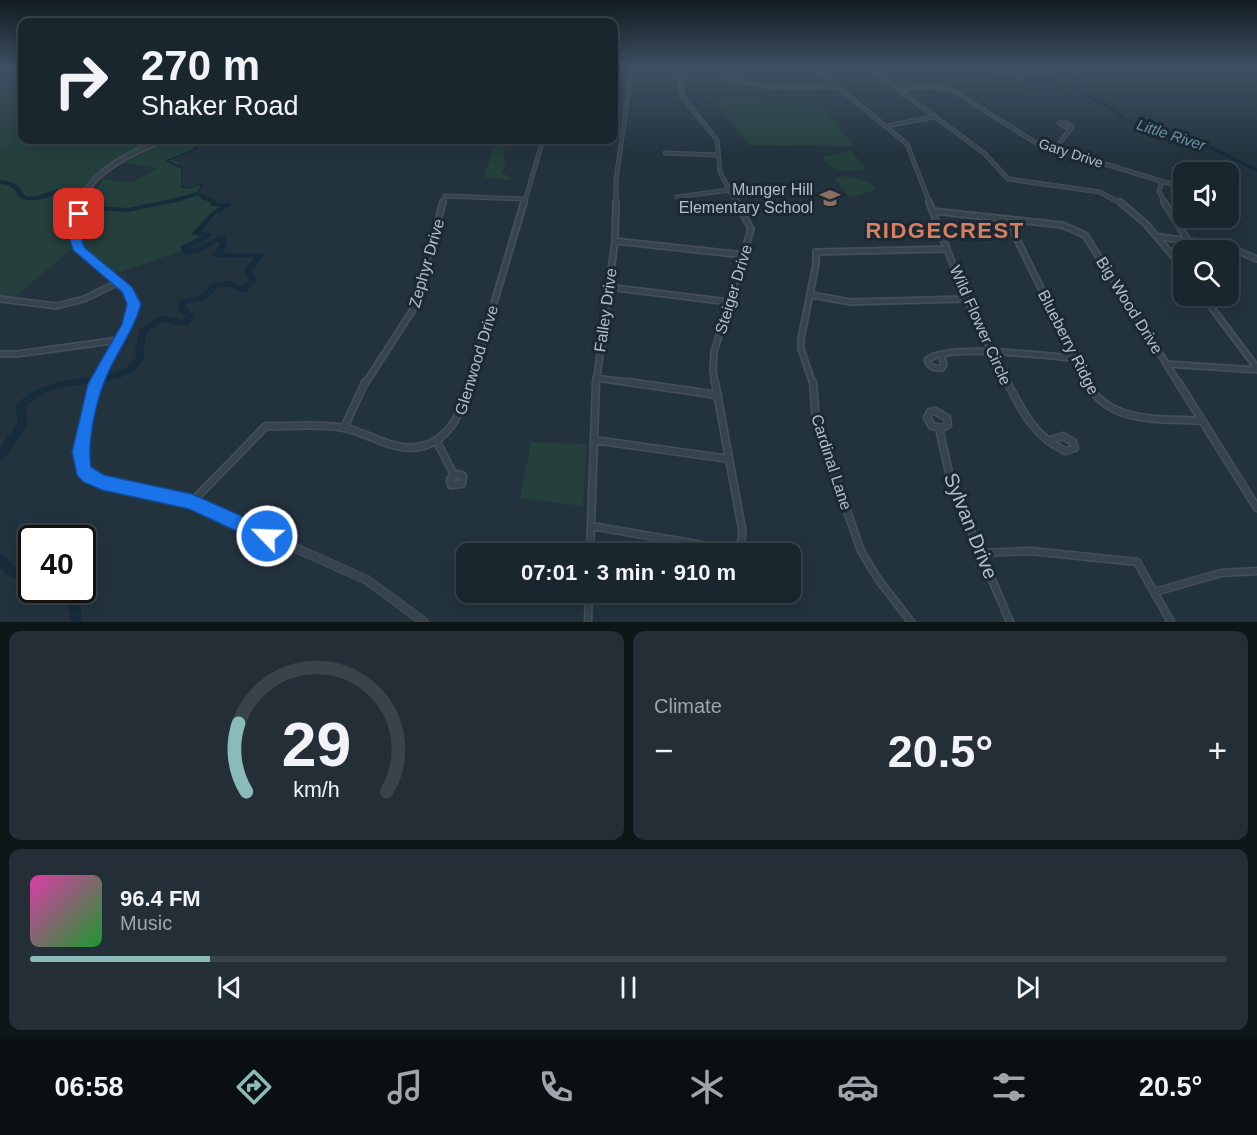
<!DOCTYPE html>
<html lang="en">
<head>
<meta charset="utf-8">
<style>
	:root { --surface:#1a262e; --page:#232e36; --text:#f1f3f6; --muted:#9fa5aa; --line:#38434a; --accent:#8bbbb9 }
	body { margin:0; font-family:Arial,sans-serif; background:var(--page); color:var(--text); height:100vh; display:flex; flex-direction:column; font-size:22px; white-space:nowrap }
	* { box-sizing:border-box; margin:0 }
	p { font-size:20px; color:var(--muted) }
	.icon { flex:none; width:33px; height:33px; fill:none; stroke:currentColor; stroke-width:2; stroke-linecap:round; stroke-linejoin:round }
	.map { position:relative; height:622px; overflow:hidden }
	.details { display:flex; flex-direction:column; gap:9px; padding:9px; background:#0e1519; flex:1 }
	.details>* { flex:none }
	.hud { position:absolute; left:18px; top:18px; width:600px; height:126px; border-radius:12px; box-shadow:0 3px 15px #0003,0 0 0 2px var(--line); background:#1a262e; color:var(--text); overflow:hidden }
	.controls { position:absolute; left:1173px; top:162px; display:grid; gap:12px }
	.controls a { display:grid; place-items:center; width:66px; height:66px; border-radius:12px; background:var(--surface); box-shadow:0 3px 15px #0003,0 0 0 2px var(--line); font-size:30px }
	.speed { position:absolute; left:18px; top:525px; display:flex; gap:12px; font-size:30px; font-weight:700; text-align:center }
	.speed>* { display:grid; place-content:center; width:78px; height:78px; border-radius:50%; background:var(--surface); box-shadow:0 3px 15px #0003,0 0 0 2px var(--line); line-height:1 }
	.speed .limit { border:3px solid #111; border-radius:9px; background:#fff; color:#111 }
	.pin { position:absolute; display:grid; place-items:center; width:51px; height:51px; color:#fff; margin:-26px; border-radius:12px; box-shadow:0 3px 9px #0006 }
	.me { position:absolute; width:66px; margin:-33px; rotate:294deg; stroke-linejoin:round; filter:drop-shadow(0 0 4px #0008) }
	.turn { display:flex; align-items:center; gap:21px; height:126px; padding:0 24px; font-size:27px }
	.turn .icon { width:78px; height:78px; stroke-width:2.5 }
	.turn b { display:block; font-size:42px; line-height:51px }
	.big { font-size:45px; font-weight:700; line-height:1.1 }
	.details .card { flex:1; display:flex; flex-direction:column; justify-content:center; gap:9px; min-width:0; padding:0 21px; border-radius:12px; background:var(--page) }
	.details .dial { align-items:center; gap:0 }
	.dial svg { height:156px; overflow:visible; fill:none; stroke:var(--line); stroke-width:7; stroke-linecap:round; text-anchor:middle }
	.dial text { fill:var(--text); stroke:none }
	.song { display:flex; align-items:center; gap:18px }
	.cover { width:72px; height:72px; border-radius:9px; background:linear-gradient(135deg,hsl(320 70% 55%),hsl(130 70% 35%)) }
	.played { height:6px; border-radius:3px; background:linear-gradient(90deg,var(--accent) 15%,var(--line) 15%) }
	.keys { display:flex; justify-content:space-around; direction:ltr }
	.heat { display:flex; justify-content:space-between; align-items:center; font-size:33px; direction:ltr }
	.details .tiles { flex:1; display:grid; gap:9px; grid-template-columns:1fr 1fr }
	.card:last-child { grid-column:span 2 }
	.trip { position:absolute; left:456px; top:543px; width:345px; height:60px; border-radius:12px; background:var(--surface); box-shadow:0 3px 15px #0003,0 0 0 2px var(--line); font-weight:700; line-height:60px; text-align:center }
	.menu { display:flex; height:96px; justify-content:space-around; align-items:center; background:#0a0f12; color:var(--muted) }
	.menu .icon { width:42px; height:42px }
	.menu .selected { color:var(--accent) }
	.menu b { font-size:27px; color:var(--text) }
	.map>svg:first-child { display:block }
	.green { fill:#253f3d }
	.water { fill:#162c3c }
	.lines { fill:none; stroke-linecap:round; stroke-linejoin:round }
	.stream { stroke:#162c3c; stroke-width:1.5 }
	.river { fill:#162c3c; fill-rule:evenodd }
	.minor-far2-casing { stroke:#43505a; stroke-width:5 }
	.minor-far1-casing { stroke:#43505a; stroke-width:8 }
	.minor-casing { stroke:#43505a; stroke-width:9 }
	.tertiary-far2-casing { stroke:#43505a; stroke-width:7 }
	.tertiary-far1-casing { stroke:#43505a; stroke-width:9 }
	.tertiary-casing { stroke:#43505a; stroke-width:10 }
	.minor-far2 { stroke:#37444e; stroke-width:3 }
	.minor-far1 { stroke:#37444e; stroke-width:4.5 }
	.minor { stroke:#37444e; stroke-width:6 }
	.tertiary-far2 { stroke:#37444e; stroke-width:4.5 }
	.tertiary-far1 { stroke:#37444e; stroke-width:6 }
	.tertiary { stroke:#37444e; stroke-width:8 }
	.route { fill:#1a73e8; stroke:#114b97; stroke-width:1.5 }
	.labels { text-anchor:middle; stroke-width:6; stroke-linejoin:round; paint-order:stroke }
	.far-street-label { font-size:14px; fill:#b2bfc9; stroke:#1c2932 }
	.far-water-label { font-size:15px; font-style:italic; fill:#6a90a9; stroke:#1c2932 }
	.poi-label { font-size:16px; fill:#b2bfc9; stroke:#1c2932; text-anchor:end }
	.street-label { font-size:16px; fill:#b2bfc9; stroke:#1c2932 }
	.near-street-label { font-size:20px; fill:#b2bfc9; stroke:#1c2932 }
	.district-label { font-size:22px; font-weight:bold; letter-spacing:1.5px; fill:#d87f5f; stroke:#1c2932 }
</style>
</head>
<body>
<div class="map">
<svg width="1257" height="622" viewBox="0 0 1257 622">
	<rect width="100%" height="100%" fill="#23333e"/>
	<!-- green -->
	<path class="green" d="M14 67H22V140H158C135 152 86 177 77 203 72 216 73 236 71 250L14 297 0 295V73Z
		M942 67H1022L1027 75 945 70Z
		M711 98 818 101 854 146 749 145Z
		M166 140H185L187 143 196 145 194 150 174 160 179 163 176 167 184 168 182 172 184 175 180 179 185 181 183 187 201 185 196 194 214 200 217 204 232 205 221 210 201 233 211 235 187 249 117 273 82 247 86 202 104 179 131 183 158 168 124 163Z
		M496 140H540L536 144 506 145 503 155 506 162 502 173 513 178 507 180 484 177Z
		M851 151 866 168C847 173 834 173 822 157Z
		M846 176 869 182 877 189 850 198 835 178Z
		M531 442 587 444 583 506 520 498Z"/>
	<!-- water -->
	<path class="water" d="M1025 78 1057 80 1066 93 1029 88 1024 82Z"/>
	<g class="lines">
		<!-- stream -->
		<path class="stream" d="M188 140 195 144V149L167 161 182 168V187L188 188 198 184 203 186 196 194"/>
		<!-- river -->
		<path class="river" d="M1069 67H1075L1079 74 1077 84 1083 92 1113 107 1128 119 1215 148 1257 168V172L1211 150 1124 121 1109 109 1079 94 1071 84 1073 74Z
			M0 180C12 181 20 184 25 196 43 200 60 181 73 191V209L97 206 128 208 176 198 196 192 206 195 207 197 215 200 217 203H229L232 205 216 214 201 232 211 233 212 235 211 237 189 248C202 250 210 236 224 236L228 243 223 253H261L265 255 252 270 257 280 246 292H240L230 287H217C209 301 200 301 186 304L185 308 195 315 189 325C178 328 173 321 164 322 158 323 152 329 147 332L143 350 145 358C126 389 84 380 54 390 43 394 34 400 25 407L28 423 4 459 0 460V448L18 422 15 406 17 403C29 393 42 386 58 382 84 375 119 381 136 358L135 350 140 329C148 323 158 315 168 316 173 317 178 320 183 320L186 316 177 309 179 300C195 296 202 299 211 283L231 281 242 286 249 280 244 270 255 257H215L214 255 220 243 219 241C208 248 199 255 185 254L180 248 181 246 201 236 193 235 192 233 212 212 220 207 212 206 210 202 202 199 201 197 196 196 177 202 128 212 97 210 69 214 65 212 67 192 65 191C49 197 37 204 20 198 15 189 11 184 0 184Z
			M0 555 4 556 15 567 32 564V575C14 578 13 581 0 568Z
			M66 590H78L82 622H70Z"/>
		<!-- minor-far2 casing -->
		<g class="minor-far2-casing">
			<path id="minor-far2" d="M681 67 682 96 717 140 720 172 737 204
				M814 67 907 144 930 204
				M868 67 984 153 1008 179 1100 192 1122 204
				M731 80 722 78 729 76C763 92 802 87 838 87
				M899 90 928 86 954 91 1036 143 1184 188
				M886 126 934 117
				M1055 149 1072 127 1067 123H1059L1070 129
				M665 153 718 155
				M1162 182 1159 191 1165 204
				M677 197 730 190
				M443 204 445 196 525 199
				M524 204 543 140
				M616 204V180L632 67"/>
		</g>
		<!-- minor-far1 casing -->
		<g class="minor-far1-casing">
			<path id="minor-far1" d="M929 202 966 299 1008 384
				M1120 202 1146 224 1184 269
				M1164 202 1189 242
				M933 211 1062 225 1085 235 1179 384
				M1007 219 1088 384
				M1160 237 1226 246 1257 259
				M615 241 744 255
				M608 287 729 302
				M811 295 851 302 966 299
				M1203 296 1257 368
				M0 299 57 306 84 299 119 282
				M0 354H17L119 340
				M941 355 944 364 942 368C935 369 929 367 927 360 948 343 1045 356 1075 358
				M1167 364 1257 370
				M596 378 639 384
				M365 384 414 308 443 202
				M470 384 524 202
				M596 384 615 241 616 202
				M715 384 713 371 714 352 751 229 736 202
				M813 384 801 349V339L816 264V252L947 249"/>
		</g>
		<!-- minor casing -->
		<g class="minor-casing">
			<path id="minor" d="M628 382 718 395
				M813 382 816 422 861 551 878 579 911 622
				M1007 382C1022 411 1034 436 1065 451L1075 448 1073 442 1063 436 1048 441
				M1087 382C1108 425 1162 418 1203 421
				M1178 382 1257 508
				M935 411 947 418 948 425 942 428 932 426 927 418 930 412Z
				M344 428 365 382
				M939 428 952 486 1010 622
				M594 440 729 459
				M437 442 454 475
				M459 474 463 476 462 484 451 485 450 479Z
				M192 502 266 426C291 427 320 423 344 428 364 432 382 444 401 447 444 453 461 416 471 382
				M591 526 732 550C741 545 743 539 742 529L715 382
				M981 553 1031 551 1137 562 1171 622
				M590 554 596 382
				M1155 592 1221 573 1257 571
				M588 622 589 592"/>
		</g>
		<!-- tertiary-far2 casing -->
		<g class="tertiary-far2-casing">
			<path id="tertiary-far2" d="M80 204C90 171 134 152 162 140"/>
		</g>
		<!-- tertiary-far1 casing -->
		<g class="tertiary-far1-casing">
			<path id="tertiary-far1" d="M81 202 77 236 79 250 128 290 134 304 129 324 96 384"/>
		</g>
		<!-- tertiary casing -->
		<g class="tertiary-casing">
			<path id="tertiary" d="M97 382 80 452 81 464 86 475C124 491 165 493 204 507L367 580 424 622"/>
		</g>
		<!-- minor-far2 -->
		<use href="#minor-far2" class="minor-far2"/>
		<!-- minor-far1 -->
		<use href="#minor-far1" class="minor-far1"/>
		<!-- minor -->
		<use href="#minor" class="minor"/>
		<!-- tertiary-far2 -->
		<use href="#tertiary-far2" class="tertiary-far2"/>
		<!-- tertiary-far1 -->
		<use href="#tertiary-far1" class="tertiary-far1"/>
		<!-- tertiary -->
		<use href="#tertiary" class="tertiary"/>
	</g>
	<!-- sky -->
	<linearGradient id="sky" x2="0" y2="1"><stop stop-color="#131c22"/><stop offset="0.44" stop-color="#3f5063"/><stop offset="1" stop-color="#3f5063" stop-opacity="0"/></linearGradient>
	<rect width="1257" height="154" fill="url(#sky)"/>
	<!-- route -->
	<path class="route" d="M79 210 85 214 82 241 85 248 132 287 141 304C133 334 113 356 103 385 95 407 87 444 91 467L104 475 192 494 273 530 276 536 273 542 267 544 260 542 189 509 102 490 83 482 77 475 72 452 88 384 122 324 127 304 122 292 73 250 70 241 73 214Z"/>
	<!-- icons -->
	<defs>
		<g id="school-bare" transform="scale(1.62)"><path d="M0-5L7-2L0 1L-7-2ZM-4 1L0 2.5L4 1V4Q0 6-4 4Z" fill="#8d6e63" stroke="#1c2932" stroke-width="2.5" paint-order="stroke"/></g>
	</defs>
	<g fill-rule="evenodd">
		<use href="#school-bare" x="830" y="198"/>
	</g>
	<g class="labels">
		<!-- far-street labels -->
		<g class="far-street-label">
			<text transform="translate(1071 153) rotate(18)" y="5">Gary Drive</text>
		</g>
		<!-- far-water labels -->
		<g class="far-water-label">
			<text transform="translate(1171 135) rotate(18)" y="5">Little River</text>
		</g>
		<!-- poi labels -->
		<g class="poi-label">
			<text x="813" y="195">Munger Hill<tspan x="813" dy="18">Elementary School</tspan></text>
		</g>
		<!-- street labels -->
		<g class="street-label">
			<text transform="translate(426 263) rotate(-74)" y="6">Zephyr Drive</text>
			<text transform="translate(733 289) rotate(-73)" y="6">Steiger Drive</text>
			<text transform="translate(1130 305) rotate(58)" y="6">Big Wood Drive</text>
			<text transform="translate(605 310) rotate(-82)" y="6">Falley Drive</text>
			<text transform="translate(981 325) rotate(66)" y="6">Wild Flower Circle</text>
			<text transform="translate(1069 342) rotate(63)" y="6">Blueberry Ridge</text>
			<text transform="translate(476 360) rotate(-73)" y="6">Glenwood Drive</text>
			<text transform="translate(832 462) rotate(72)" y="6">Cardinal Lane</text>
		</g>
		<!-- near-street labels -->
		<g class="near-street-label">
			<text transform="translate(971 526) rotate(68)" y="7">Sylvan Drive</text>
		</g>
		<!-- district labels -->
		<g class="district-label">
			<text x="945" y="238">RIDGECREST</text>
		</g>
	</g>
</svg>
<div class="controls">
<a><svg class="icon" aria-label="sound" viewBox="0 0 24 24"><path d="M4 9h4l5-4v14l-5-4H4zM17 9q2 3 0 6"/></svg></a>
<a><svg class="icon" aria-label="search" viewBox="0 0 24 24"><circle cx="10" cy="10" r="6"/><path d="M15 15l6 6"/></svg></a>
</div>
<div class="speed"><div class="limit">40</div></div>
<div class="pin" style="left:79px;top:214px;background:#d93025"><svg class="icon" aria-label="arrive" viewBox="0 0 24 24"><path d="M6 21V4h12l-3 4 3 4H6"/></svg></div>
<svg class="me" style="left:267px;top:536px" viewBox="-20 -20 40 40"><circle r="17" fill="#1a73e8" stroke="#fff" stroke-width="3"/><path d="M0-11L8 9 0 5-8 9z" fill="#fff"/></svg>
<div class="trip">07:01 · 3 min · 910 m</div>
<div class="hud">
<div class="turn"><svg class="icon" aria-label="right" viewBox="0 0 24 24"><path d="M7 20v-9h11M14 6l5 5-5 5"/></svg><div><b>270 m</b>Shaker Road</div></div>
</div>
</div>
<section class="details">
<div class="tiles">
<div class="card dial"><svg viewBox="0 0 100 80">
<path d="M14 69A42 42 0 1 1 86 69"/>
<path d="M14 69A42 42 0 0 1 10 34" stroke="#8bbbb9"/>
<text x="50" y="56" font-size="32" font-weight="700">29</text>
<text x="50" y="72" font-size="11">km/h</text>
</svg></div>
<div class="card"><p>Climate</p>
<div class="heat"><a>−</a><b class="big">20.5°</b><a>+</a></div>
</div>
<div class="card">
<div class="song"><i class="cover"></i><div><b>96.4 FM</b><p>Music</p></div></div>
<div class="played"></div>
<div class="keys"><svg class="icon" aria-label="previous" viewBox="0 0 24 24"><path d="M18 5L8 12l10 7zM5 5v14"/></svg><svg class="icon" aria-label="pause" viewBox="0 0 24 24"><path d="M8 5v14M16 5v14"/></svg><svg class="icon" aria-label="next" viewBox="0 0 24 24"><path d="M6 5l10 7-10 7zM19 5v14"/></svg></div>
</div>
</div>
</section>
<nav class="menu">
<b>06:58</b>
<svg class="icon selected" aria-label="directions" viewBox="0 0 24 24"><path d="M12 3l9 9-9 9-9-9zM9 14v-3h6M13 9l2 2-2 2"/></svg>
<svg class="icon" aria-label="music" viewBox="0 0 24 24"><path d="M9 18V5l10-2v13"/><circle cx="6" cy="18" r="3"/><circle cx="16" cy="16" r="3"/></svg>
<svg class="icon" aria-label="phone" viewBox="0 0 24 24"><path d="M5 4h4l2 5-3 2q2 4 5 5l2-3 5 2v4C11 20 4 13 5 4z"/></svg>
<svg class="icon" aria-label="climate" viewBox="0 0 24 24"><path d="M12 3v18M4 7l16 10M4 17L20 7"/></svg>
<svg class="icon" aria-label="car" viewBox="0 0 24 24"><path d="M5 17H2v-5l4-1 3-4h7l3 4 3 1v5h-3M9 17h6M6 11h13"/><circle cx="7" cy="17" r="2"/><circle cx="17" cy="17" r="2"/></svg>
<svg class="icon" aria-label="filters" viewBox="0 0 24 24"><path d="M4 7h16M4 17h16"/><circle cx="9" cy="7" r="2"/><circle cx="15" cy="17" r="2"/></svg>
<b>20.5°</b>
</nav>
</body>
</html>
